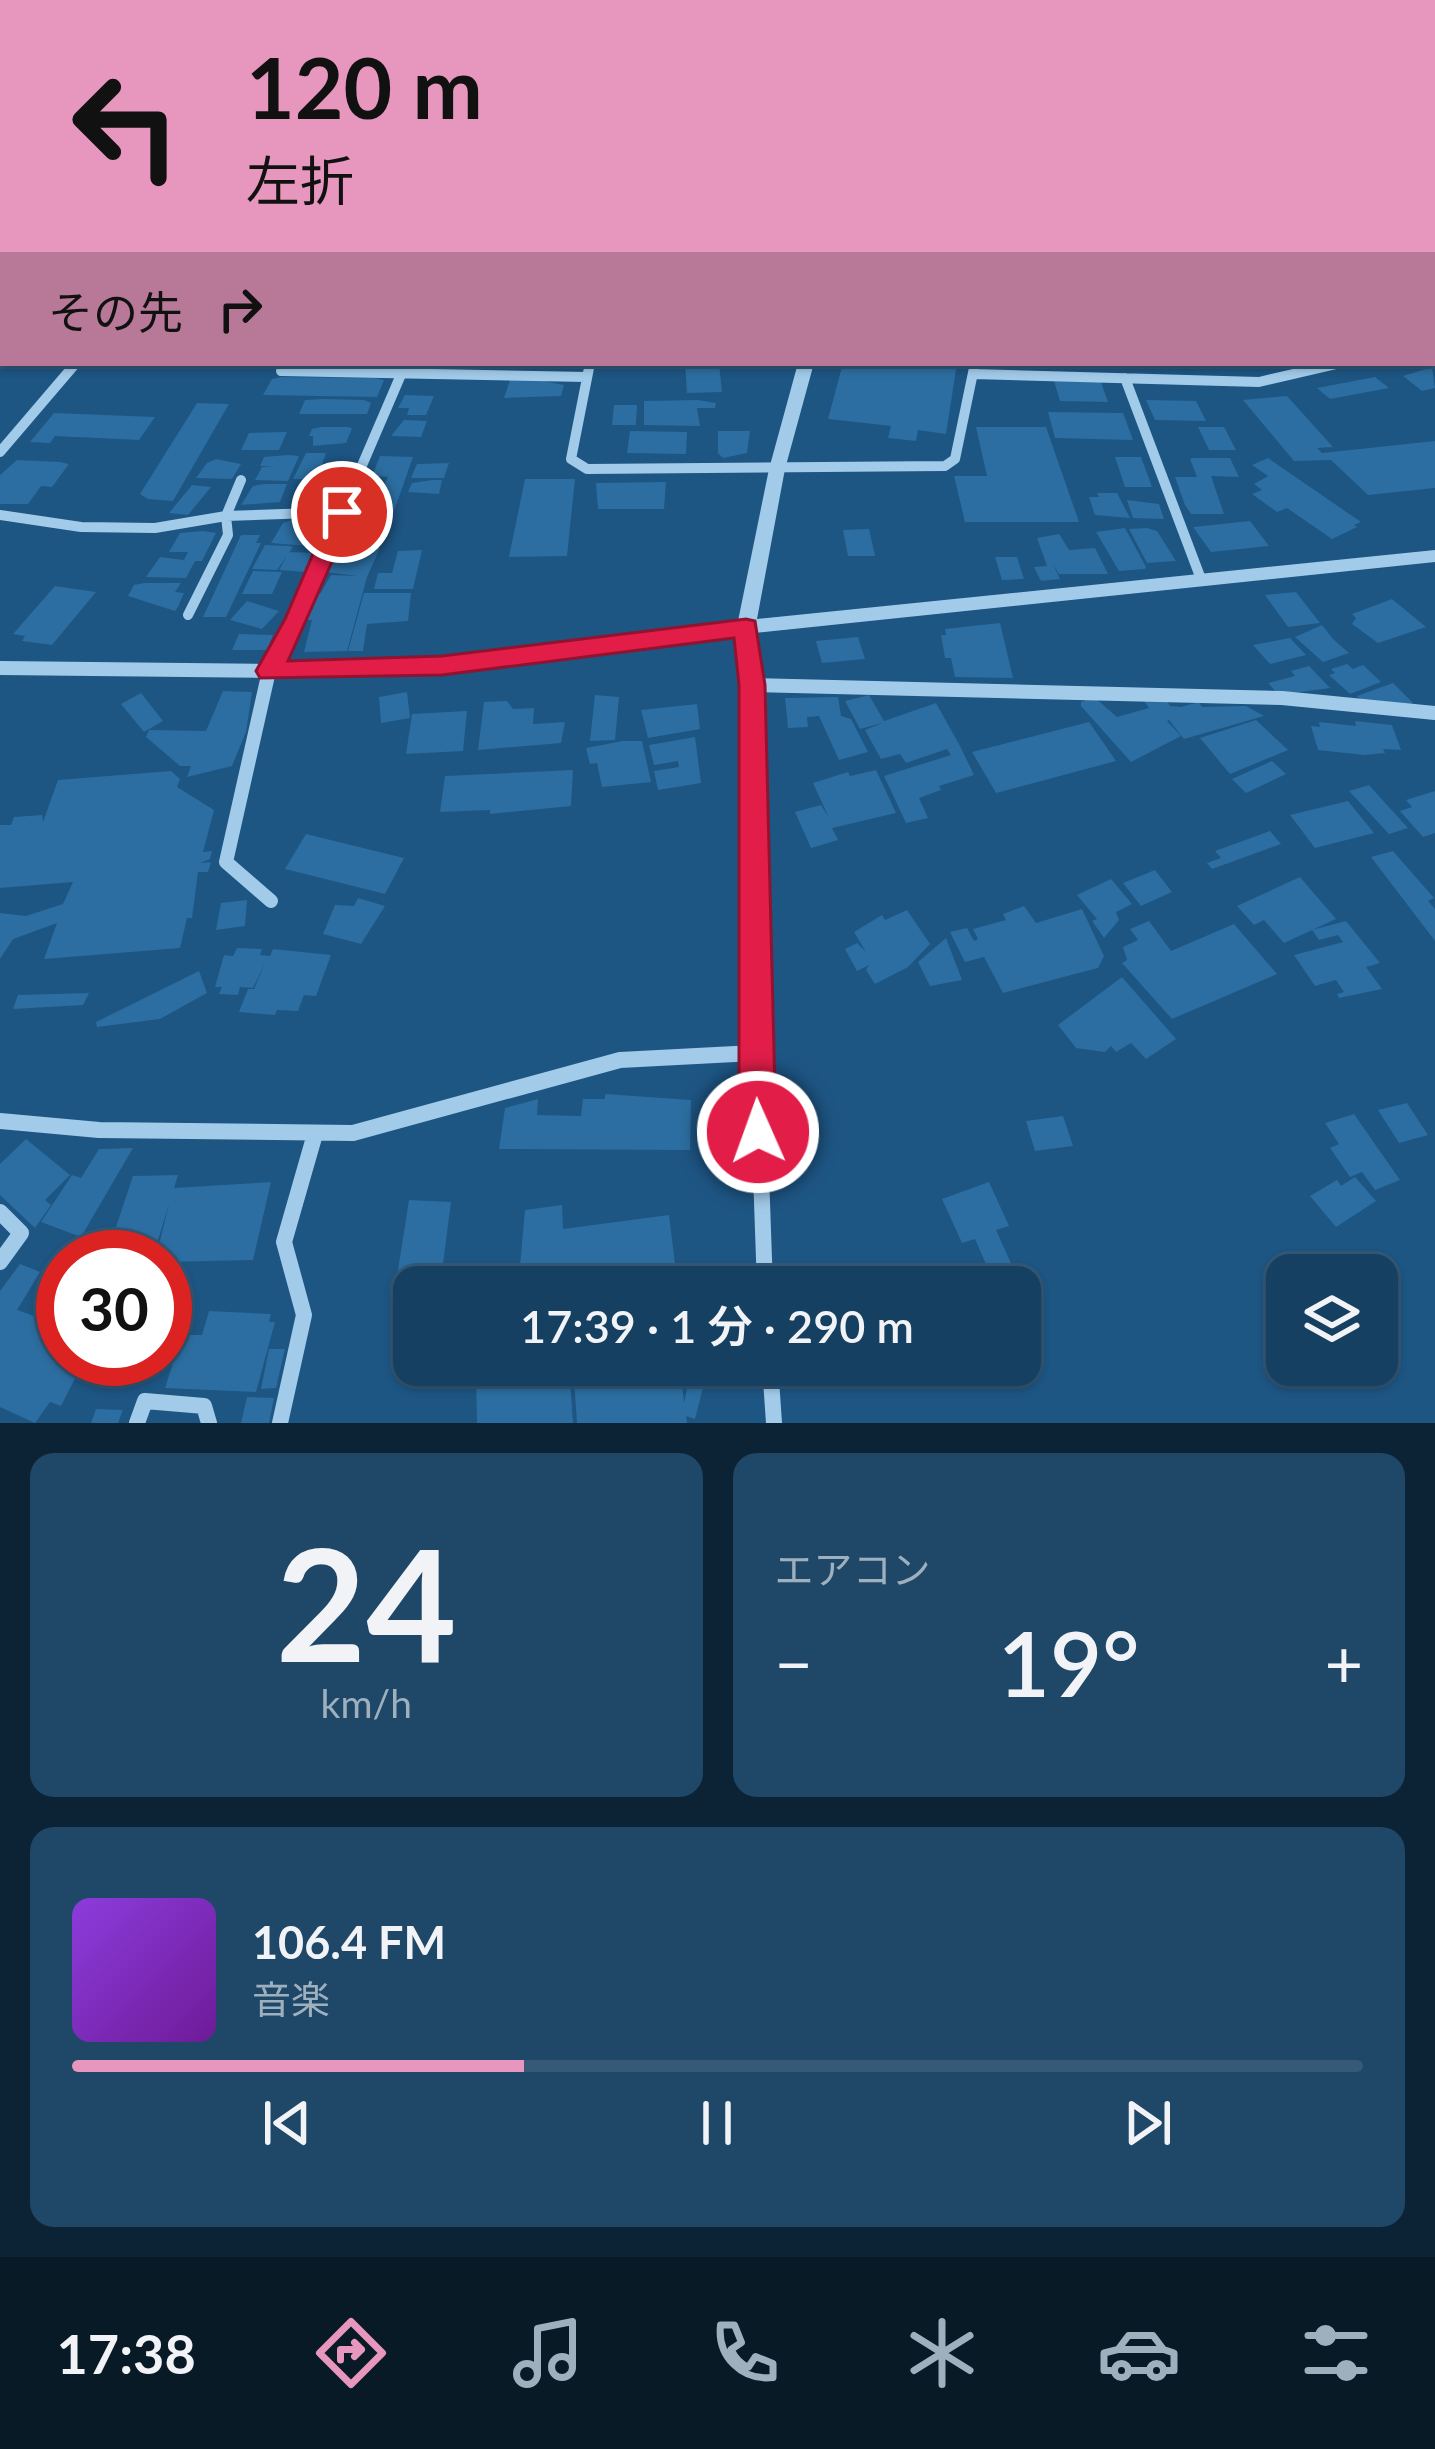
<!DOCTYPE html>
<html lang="ja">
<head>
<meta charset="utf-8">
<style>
	:root { --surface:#164062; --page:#1f4768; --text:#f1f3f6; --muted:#9eafbe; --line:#355977; --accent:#e797bd }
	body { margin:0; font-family:Lato,"Noto Sans JP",sans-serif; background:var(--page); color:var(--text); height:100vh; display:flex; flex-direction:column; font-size:45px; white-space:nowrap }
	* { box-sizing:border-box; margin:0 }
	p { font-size:39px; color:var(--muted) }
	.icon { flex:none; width:66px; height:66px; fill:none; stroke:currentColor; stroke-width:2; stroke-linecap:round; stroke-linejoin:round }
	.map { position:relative; height:1423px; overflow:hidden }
	.sheet { display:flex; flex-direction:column; gap:30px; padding:30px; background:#0c2336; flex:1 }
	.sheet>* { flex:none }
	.guide { position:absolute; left:0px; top:0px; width:1437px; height:366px; box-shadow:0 3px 9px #0004,0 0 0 3px var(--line); background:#e797bd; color:#111; overflow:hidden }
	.fabs { position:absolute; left:1266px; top:1254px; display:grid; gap:24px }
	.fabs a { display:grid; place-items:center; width:132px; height:132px; border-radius:24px; background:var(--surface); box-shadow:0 3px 9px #0004,0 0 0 3px var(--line); font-size:60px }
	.speed { position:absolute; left:36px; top:1230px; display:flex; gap:24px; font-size:60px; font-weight:700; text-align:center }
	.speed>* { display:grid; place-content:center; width:156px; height:156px; border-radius:50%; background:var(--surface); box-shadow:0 3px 9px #0004,0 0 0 3px var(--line); line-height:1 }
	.speed .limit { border:18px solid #d22; background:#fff; color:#111 }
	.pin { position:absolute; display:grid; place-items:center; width:102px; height:102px; color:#fff; margin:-51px; border:6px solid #fff; border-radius:50%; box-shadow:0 3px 12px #0007 }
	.me { position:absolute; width:132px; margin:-66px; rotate:358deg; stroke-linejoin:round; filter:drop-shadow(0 0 9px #0008) }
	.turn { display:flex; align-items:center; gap:42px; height:252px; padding:0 48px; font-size:54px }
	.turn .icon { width:156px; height:156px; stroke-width:2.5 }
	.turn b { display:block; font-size:84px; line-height:102px }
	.then { display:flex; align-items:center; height:114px; padding:0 48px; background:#0003; gap:24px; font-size:45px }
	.big { font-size:90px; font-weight:600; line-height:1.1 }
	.sheet .card { flex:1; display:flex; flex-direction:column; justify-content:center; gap:18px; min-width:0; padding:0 42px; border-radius:24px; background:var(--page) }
	.sheet .dial { align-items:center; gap:0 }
	.dial b { font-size:156px; line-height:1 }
	.song { display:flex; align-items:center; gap:36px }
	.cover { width:144px; height:144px; border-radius:18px; background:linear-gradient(135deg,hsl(270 70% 55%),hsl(280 70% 35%)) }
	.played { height:12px; border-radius:6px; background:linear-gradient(90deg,var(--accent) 35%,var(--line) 35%) }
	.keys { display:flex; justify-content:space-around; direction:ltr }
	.heat { display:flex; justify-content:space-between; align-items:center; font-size:66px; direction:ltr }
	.sheet .tiles { flex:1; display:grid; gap:30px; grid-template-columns:1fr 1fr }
	.card:last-child { grid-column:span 2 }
	.trip { position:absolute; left:393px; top:1266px; width:648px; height:120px; border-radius:24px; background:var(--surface); box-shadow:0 3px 9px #0004,0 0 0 3px var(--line); font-weight:600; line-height:120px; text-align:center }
	.tab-bar { display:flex; height:192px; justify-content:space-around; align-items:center; background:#091a27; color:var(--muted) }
	.tab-bar .icon { width:84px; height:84px }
	.tab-bar .current { color:var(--accent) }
	.tab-bar b { font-size:54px; color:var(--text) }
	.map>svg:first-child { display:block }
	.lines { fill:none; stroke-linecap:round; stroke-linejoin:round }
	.river { fill:#133e61; fill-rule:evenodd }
	.building { fill:#2c6ea1 }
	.minor-far3 { stroke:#a2cbea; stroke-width:8 }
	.minor-far2 { stroke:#a2cbea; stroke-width:10 }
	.minor-far1 { stroke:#a2cbea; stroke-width:14 }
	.minor { stroke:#a2cbea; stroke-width:16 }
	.tertiary { fill:#a2cbea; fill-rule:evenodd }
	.secondary { fill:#cee5f8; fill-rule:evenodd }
	.primary { fill:#e6f2fe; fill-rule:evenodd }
	.rail-casing { stroke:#fff; stroke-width:6 }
	.rail { stroke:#1d5583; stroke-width:4.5; stroke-dasharray:14; stroke-linecap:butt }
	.route { fill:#e11d48; stroke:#92132f; stroke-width:3 }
</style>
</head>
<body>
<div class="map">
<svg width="1435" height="1423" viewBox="0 0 1435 1423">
	<rect width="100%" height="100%" fill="#1d5583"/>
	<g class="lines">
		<!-- river -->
		<path class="river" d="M1108 0H1132V3H1108Z
			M1434 326H1435V349H1434Z"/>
	</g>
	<!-- building -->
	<path class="building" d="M685 363H719L722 392 687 393Z
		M843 363H957L946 434 918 430 916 441 888 438 891 426 828 419Z
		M1432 367 1435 388 1422 391 1403 376Z
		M281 377 375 378 384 380 377 397 263 395 272 379Z
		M1375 377 1389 388 1330 399 1317 388Z
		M510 380H539L564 385 561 396 504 398Z
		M1054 381 1101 382 1108 402 1060 401Z
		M434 396 426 415H407L409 408H398L405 395Z
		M1287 396 1333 447 1317 448 1322 453 1435 441V488L1368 495 1331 460 1294 461 1243 400Z
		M323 399 364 400 371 403 367 414H299L305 400Z
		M698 400 716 403 715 408H697L700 426 644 425V401Z
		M1146 400 1196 401 1206 421 1155 420Z
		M197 403 229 404 173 501 148 499 140 494Z
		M614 405H637L636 425H612Z
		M1048 412 1123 413 1133 440 1055 438Z
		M54 413 155 417 139 440 55 436 50 443 30 442Z
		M404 420 427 421 421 437 391 436Z
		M321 427H347L352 428 346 443 313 446V436H309L312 429Z
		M976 427H1046L1079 522H965L954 476H987Z
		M1198 427H1224L1236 450H1209Z
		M630 431 687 432 686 454 627 453Z
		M718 431H750L747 453 723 458 718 453Z
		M287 432 279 450H241L249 433Z
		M306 453H326L317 479H293Z
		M288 455 299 456 288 481 255 480 262 467 274 466H260L264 457Z
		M380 456 413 457 388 528H369L371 522 349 521 363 493 380 492 384 485 388 477 372 476Z
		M1115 457H1141L1152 487H1125Z
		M1194 458H1230L1239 477 1211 476 1224 514H1191L1185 505 1175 477H1197L1190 459Z
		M1268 458 1361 522 1354 525 1357 527 1332 539 1287 508 1277 512 1252 494 1262 490 1254 484 1268 476 1252 465Z
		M216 459 241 464 232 479 196 478 207 463Z
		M17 460 60 462 69 464 52 487 41 486 28 504H0V475Z
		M449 463 444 478H411L417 464Z
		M525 479H575L567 556 509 557Z
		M432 480H442L439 494 408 492 412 483Z
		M666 482 664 509H598L596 483Z
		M264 484H287L280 502 241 505 253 486Z
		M301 484 337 485 330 503H293Z
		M192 485 211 487 188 515 169 513Z
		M1097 493H1117L1130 518 1095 515 1089 497H1099Z
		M1127 500 1159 504 1164 519 1133 518Z
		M295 519 320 525 316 542 308 546 271 543 283 523Z
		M1250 521 1269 546 1211 552 1193 527Z
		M1125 528 1146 567 1145 569 1119 571 1096 532Z
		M1147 528 1157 531 1176 561 1147 563 1129 529Z
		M869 529 875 556H848L843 530Z
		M203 531 216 533 202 561H195L186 578 146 577 160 557 184 560 188 552H169L180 533Z
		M1059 534 1069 550 1095 548 1108 574H1059L1053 564 1060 579 1041 581 1034 567 1047 566 1037 538Z
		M241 535H260L256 543H261L226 617H203Z
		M342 543 380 548 367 577 347 651 304 652 312 620H302L315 594H320L331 575 358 576 325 572Z
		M265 545 289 546 293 547 277 570 252 569Z
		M422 550 413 589H374L378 573H392L398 551Z
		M289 552 317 553 306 572 279 570Z
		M995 557H1017L1024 579 1002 580Z
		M253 571 282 572 272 594H242Z
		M144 583H181L175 592 184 593 178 607 175 611 128 596 134 585Z
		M55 586 96 592 52 645 22 641 25 636 13 634Z
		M1296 592 1320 623 1288 627 1265 595Z
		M364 593H411L408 621 367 624 363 651H348Z
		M1392 599 1426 627 1378 643 1352 624 1356 618 1352 614Z
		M247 601 279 611 262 629 230 620Z
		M1000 623 1013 678 955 677 951 658H945L941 635H946L945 629Z
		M1322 625 1333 639 1349 653 1323 662 1295 637Z
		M239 634 273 635 267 650H232Z
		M858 637 865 659 822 663 816 641Z
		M1290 638 1306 655 1270 664 1253 645Z
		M1347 664 1353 669 1363 665 1381 682 1350 694 1329 675 1335 673 1331 669Z
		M1309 666 1330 688 1279 695 1268 683 1295 676 1291 671Z
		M1393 683 1413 703 1402 707 1364 703 1357 696Z
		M223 691 252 692 246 732 232 766 187 777 191 766H180L146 737 149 730 206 731Z
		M407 692 410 718 381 723 379 697Z
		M141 693 163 721 144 732 121 704Z
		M595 695 619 697 615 740 590 741Z
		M869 695 884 721 936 703 960 746 974 775 939 786 941 790 919 798 928 818 906 823 884 776 951 755 947 749 906 763 900 754 881 759 865 730 882 723 860 729 845 701Z
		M838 697 841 716 851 719 868 752 839 760 819 716 807 717 808 727 788 728 785 698Z
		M1094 697 1117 717 1149 708 1144 701H1167L1170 706 1181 707 1199 702 1202 707 1246 706 1264 716 1184 739 1169 720 1167 721 1181 736 1131 762 1081 706V702Z
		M507 701 513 709 534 708 533 724 565 722 561 743 478 750 484 702Z
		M697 704 700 729 648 738 641 710Z
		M467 711 463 751 406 754 412 714Z
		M1256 720 1288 750 1230 774 1200 738Z
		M1355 721 1392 725 1401 750 1383 749 1385 753 1364 755 1318 750 1311 726 1320 727 1319 722 1356 726Z
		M1089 722 1116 761 996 793 972 752Z
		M695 737 701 783 658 790 654 771 679 767 678 761 654 765 649 745Z
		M623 741H642L651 782 602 787 597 763 590 764 586 748Z
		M1272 761 1286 774 1246 793 1232 779Z
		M573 770 571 806 490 814V810L440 812 445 776Z
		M876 770 896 813 832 828 838 840 811 848 795 812 821 805 829 818 813 783 848 772 850 776Z
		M171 771 180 779 177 787 214 810 203 852 212 851 210 859 200 863 211 862 208 872H198L192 918H187L180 948 44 959 57 923 13 939 0 959V913L26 916 63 904 73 882 0 888V825H11L14 817 42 815 43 822 58 780Z
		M1369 785 1387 805 1408 828 1389 834 1349 791Z
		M1435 791V833L1423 837 1400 811 1412 807 1406 800Z
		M1348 801 1374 833 1315 848 1290 815Z
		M1270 831 1281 844 1212 869 1207 863 1221 858 1215 851Z
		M306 834 404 858 385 894 285 869Z
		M1393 851 1434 898 1428 901 1435 909V941L1371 857Z
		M1155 870 1172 892 1141 906 1123 883Z
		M1300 877 1336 919 1284 943 1264 920 1254 925 1237 906Z
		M1111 879 1132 904 1116 912 1119 920 1104 938 1092 921 1097 919 1077 895Z
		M358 898 385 906 361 944 323 934 335 905 354 906Z
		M247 900 245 926 216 930 221 903Z
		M1024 906 1036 923 1082 909 1104 956 1098 968 1003 993 984 957 965 962 950 932 967 928 974 941 978 939 973 929 1006 920 1003 914Z
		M907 910 930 944 908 967 875 984 866 970 869 965 857 971 845 949 857 943 866 952 854 932 882 915 885 920Z
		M1149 921 1171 951 1234 924 1277 974 1172 1019 1122 963 1127 960 1123 947 1138 940 1130 929Z
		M1346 921 1380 963 1366 967 1382 989 1339 998 1337 994 1344 992 1336 980 1315 986 1294 955 1343 942 1338 935 1319 940 1312 930Z
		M946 938 962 980 930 986 918 962Z
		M237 948 262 949 260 955 270 956 273 949 331 955 316 996 304 995 298 1011 277 1010 275 1015 239 1012 248 989H254L265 963 253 988 240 987 238 995 219 994 222 987H215L224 955 233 956Z
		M199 971 207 993 160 1019 97 1027 96 1022Z
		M1122 977 1176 1039 1146 1059 1131 1043 1116 1052 1111 1046 1105 1052 1076 1048 1058 1025Z
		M89 993 83 1005 13 1009 18 995Z
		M605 1094 691 1100 690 1150 499 1149 505 1108 538 1099 537 1115 581 1116 583 1099H605Z
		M1407 1103 1428 1135 1399 1143 1378 1110Z
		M1354 1114 1400 1180 1375 1190 1362 1172 1350 1177 1330 1148 1339 1144 1325 1123Z
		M1063 1116 1073 1146 1035 1151 1026 1121Z
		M26 1139 70 1175 45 1200 51 1205 35 1228 0 1195V1164Z
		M133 1148 81 1237 41 1222 72 1175 81 1178 99 1149Z
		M178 1175 174 1188 271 1182 253 1260 165 1262V1257H156L169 1204 158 1240 111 1242 133 1176Z
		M1355 1177 1376 1201 1336 1227 1310 1196 1337 1180 1341 1186Z
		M989 1182 1009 1226 996 1230 1019 1281 1005 1287H996L975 1239 962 1243 942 1199Z
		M409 1200 451 1202 440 1287H414V1308H407L410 1289H395Z
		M562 1205 563 1229 669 1215 677 1280 624 1287H526V1265L520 1266 525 1210Z
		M20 1264 40 1272 17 1310 63 1326V1359H85L61 1406 50 1402 35 1423 0 1407V1291Z
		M209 1311 271 1314 269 1322H275L256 1392 165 1388 182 1335H202Z
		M269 1349H285L276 1388 261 1389Z
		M113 1359H159L153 1376 108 1373Z
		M517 1365H569L573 1423H477L476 1377Z
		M573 1365H680L684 1403 690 1375 705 1380 695 1419 686 1416 687 1423H577Z
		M247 1397 274 1398 269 1423H241Z
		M96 1409 123 1410 118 1423H91Z"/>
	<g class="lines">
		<!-- minor-far3 -->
		<path class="minor-far3" d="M1328 366 1342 363"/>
		<!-- minor-far2 -->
		<path class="minor-far2" d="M590 363 571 459 587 469 945 466 955 459 975 363
			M281 371 587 377
			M974 374 1259 382 1341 363
			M1125 378 1201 579
			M0 452 76 363
			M0 515 81 527 155 528 226 516 342 512
			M188 615 228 535 226 516 241 480
			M746 628 747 633
			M290 633 406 363"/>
		<!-- minor-far1 -->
		<path class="minor-far1" d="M746 630 752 685 754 978
			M752 685 1282 698 1435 713
			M271 901 226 862 269 671 292 630"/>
		<!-- minor -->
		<path class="minor" d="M754 975 765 1287
			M0 1121 99 1130 353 1133 620 1060 754 1053
			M0 1212 21 1233 0 1262
			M770 1365 774 1423
			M137 1423 145 1401 204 1406 209 1423
			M280 1423 304 1315 284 1242 315 1134"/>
		<!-- tertiary -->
		<path class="tertiary" d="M920 0H930L919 3Z
			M798 363H814L785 469 757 619 1435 550V562L668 642 443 673 269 678 0 675V661L269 664 443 659 738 621 769 469Z"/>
		<!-- secondary -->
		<path class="secondary" d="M1434 22H1435V28H1434Z"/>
		<!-- primary -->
		<path class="primary" d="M995 0H1022L1025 3H997Z
			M1434 77H1435V85H1434Z"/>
		<!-- rail casing -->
		<g class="rail-casing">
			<path id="rail" d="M849 0 859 3"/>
		</g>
		<!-- rail -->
		<use href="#rail" class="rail"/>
	</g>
	<!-- route -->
	<path class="route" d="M342 505 354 512 288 661 442 656 746 619 755 621 765 685 776 1132 770 1145 758 1150 745 1145 739 1132V685L734 638 442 675 260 678 256 671 285 619 331 512Z"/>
</svg>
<div class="fabs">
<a><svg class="icon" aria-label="layers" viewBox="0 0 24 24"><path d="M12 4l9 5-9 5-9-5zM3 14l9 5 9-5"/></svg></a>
</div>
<div class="speed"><div class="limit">30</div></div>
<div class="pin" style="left:342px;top:512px;background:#d93025"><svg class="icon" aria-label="arrive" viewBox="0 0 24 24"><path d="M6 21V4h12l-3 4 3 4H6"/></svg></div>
<svg class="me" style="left:758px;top:1132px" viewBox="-20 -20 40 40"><circle r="17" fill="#e11d48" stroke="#fff" stroke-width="3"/><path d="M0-11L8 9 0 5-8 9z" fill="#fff"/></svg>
<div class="trip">17:39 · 1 分 · 290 m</div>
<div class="guide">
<div class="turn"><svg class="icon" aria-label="left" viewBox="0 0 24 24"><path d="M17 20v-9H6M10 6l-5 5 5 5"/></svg><div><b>120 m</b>左折</div></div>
<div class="then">その先<svg class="icon" aria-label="right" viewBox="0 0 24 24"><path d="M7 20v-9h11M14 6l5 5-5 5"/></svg></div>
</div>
</div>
<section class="sheet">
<div class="tiles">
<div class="card dial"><b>24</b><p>km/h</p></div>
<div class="card"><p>エアコン</p>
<div class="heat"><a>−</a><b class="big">19°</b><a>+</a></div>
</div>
<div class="card">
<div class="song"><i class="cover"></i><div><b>106.4 FM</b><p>音楽</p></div></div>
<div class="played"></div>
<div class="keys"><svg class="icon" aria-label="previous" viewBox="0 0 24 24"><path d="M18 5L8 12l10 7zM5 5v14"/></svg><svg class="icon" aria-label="pause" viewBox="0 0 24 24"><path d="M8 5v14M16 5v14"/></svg><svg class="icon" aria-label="next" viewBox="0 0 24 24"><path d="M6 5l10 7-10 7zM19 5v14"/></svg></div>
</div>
</div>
</section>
<nav class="tab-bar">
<b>17:38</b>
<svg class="icon current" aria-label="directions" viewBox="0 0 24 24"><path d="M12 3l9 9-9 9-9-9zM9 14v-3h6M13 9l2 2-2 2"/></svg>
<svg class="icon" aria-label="music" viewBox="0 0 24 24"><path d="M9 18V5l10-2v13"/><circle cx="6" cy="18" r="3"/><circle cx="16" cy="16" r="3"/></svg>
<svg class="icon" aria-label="phone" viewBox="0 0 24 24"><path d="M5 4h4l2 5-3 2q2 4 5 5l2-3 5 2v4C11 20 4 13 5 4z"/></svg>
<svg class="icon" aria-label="climate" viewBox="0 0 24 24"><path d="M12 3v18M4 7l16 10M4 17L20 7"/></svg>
<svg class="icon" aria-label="car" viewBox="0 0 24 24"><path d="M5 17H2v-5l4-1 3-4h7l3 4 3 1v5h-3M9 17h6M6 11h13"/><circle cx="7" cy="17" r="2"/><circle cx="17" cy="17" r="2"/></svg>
<svg class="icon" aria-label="filters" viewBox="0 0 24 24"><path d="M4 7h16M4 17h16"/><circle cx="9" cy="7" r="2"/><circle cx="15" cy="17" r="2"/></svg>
</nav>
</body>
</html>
